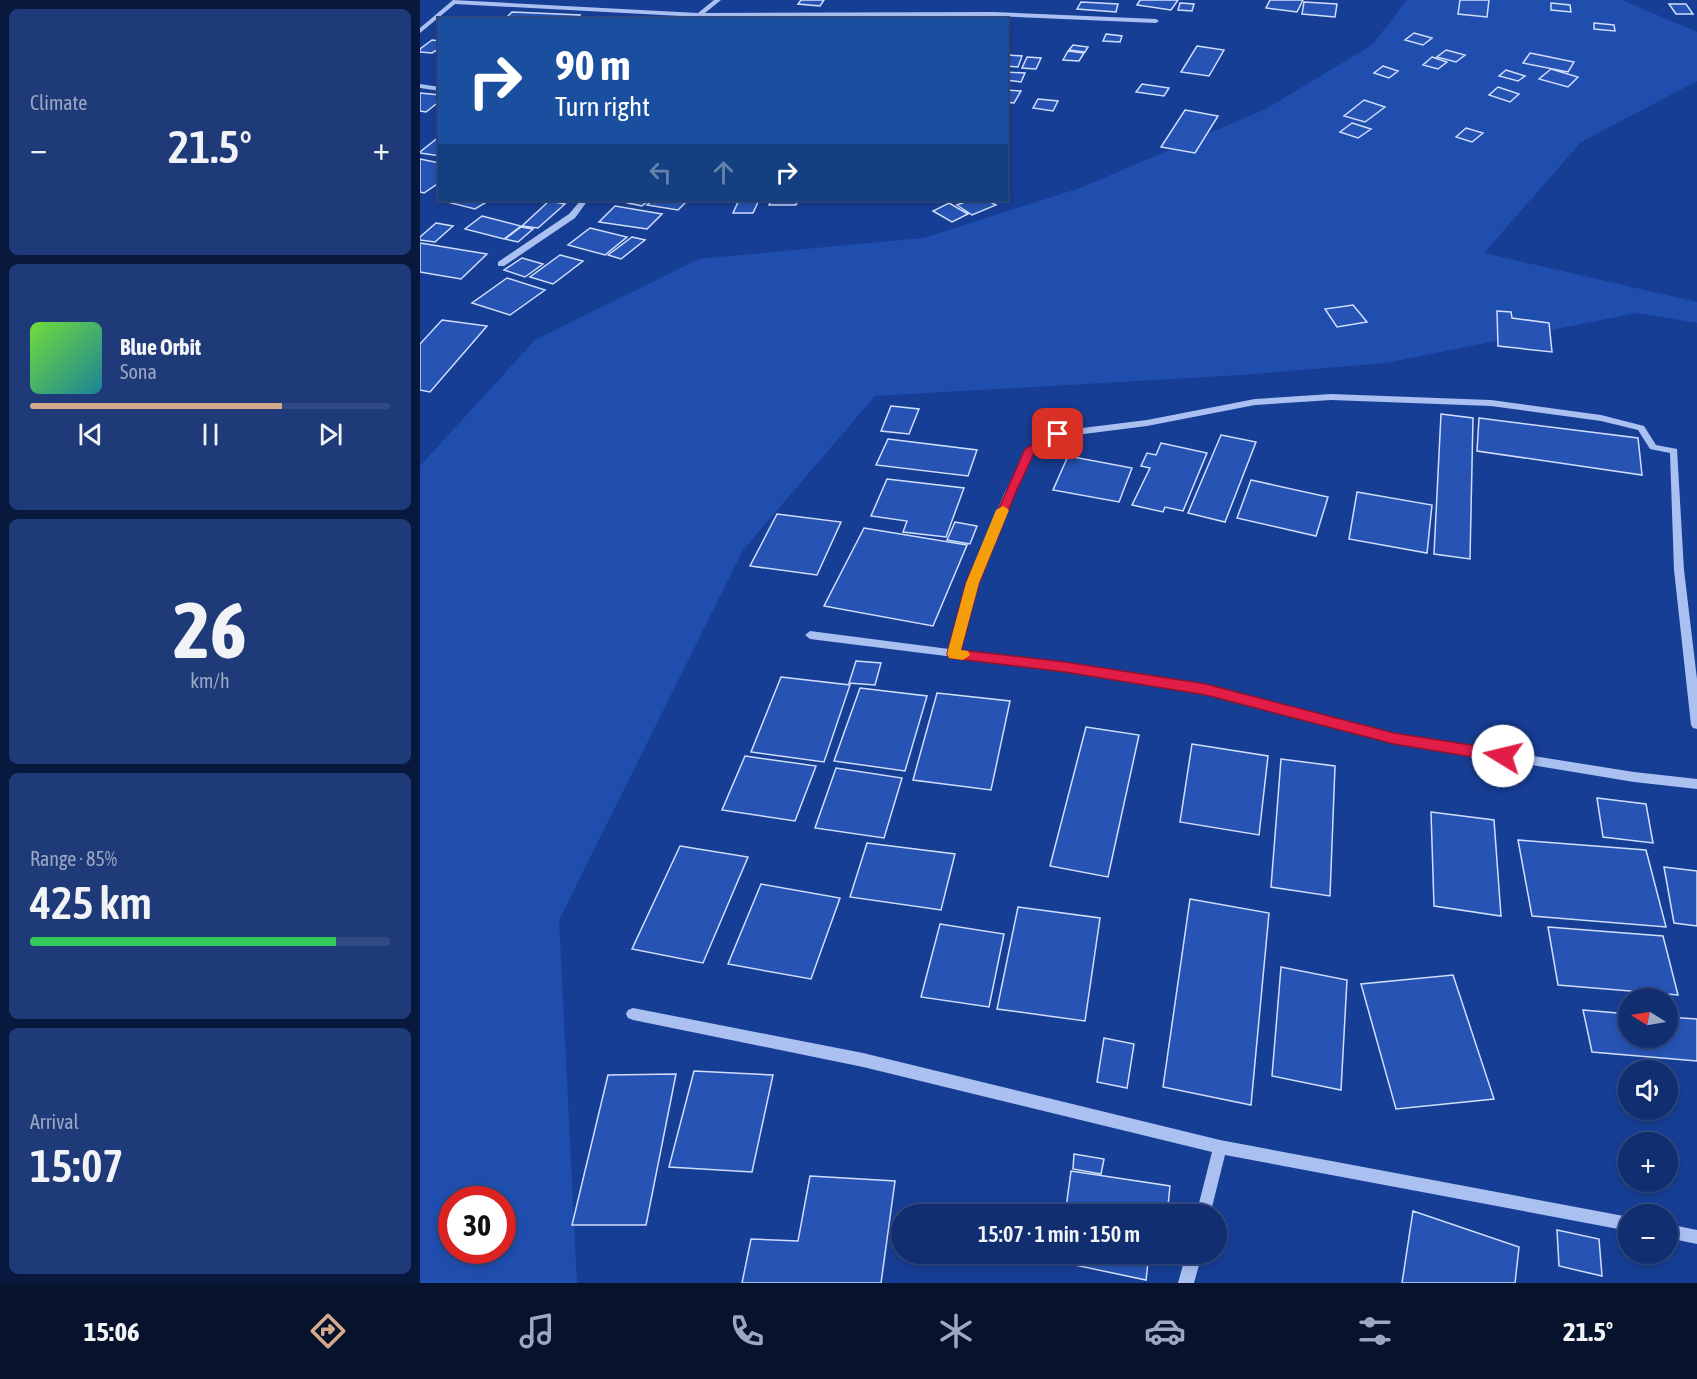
<!DOCTYPE html>
<html lang="en">
<head>
<meta charset="utf-8">
<style>
	:root { --surface:#112e70; --page:#1e3a78; --text:#f1f3f6; --muted:#9ca8c3; --line:#304a83; --accent:#d6ab8b }
	body { margin:0; font-family:"Asap Condensed",sans-serif; background:var(--page); color:var(--text); height:100vh; display:flex; flex-direction:column; font-size:22px; white-space:nowrap }
	* { box-sizing:border-box; margin:0 }
	p { font-size:20px; color:var(--muted) }
	.icon { flex:none; width:33px; height:33px; fill:none; stroke:currentColor; stroke-width:2; stroke-linecap:round; stroke-linejoin:round }
	.map { position:relative; flex:1; overflow:hidden }
	.drawer { display:flex; flex-direction:column; gap:9px; padding:9px; background:#09193e; width:420px }
	.drawer>* { flex:none }
	.banner { position:absolute; left:18px; top:18px; width:570px; height:183px; border-radius:0px; box-shadow:0 3px 9px #0003,0 0 0 2px var(--line); background:#1a4fa0; color:#fff; overflow:hidden }
	.needle { width:39px; rotate:281deg }
	.controls { position:absolute; left:1198px; top:988px; display:grid; gap:12px }
	.controls a { display:grid; place-items:center; width:60px; height:60px; border-radius:50%; background:var(--surface); box-shadow:0 3px 9px #0003,0 0 0 2px var(--line); font-size:30px }
	.speed { position:absolute; left:18px; top:1186px; display:flex; gap:12px; font-size:30px; font-weight:700; text-align:center }
	.speed>* { display:grid; place-content:center; width:78px; height:78px; border-radius:50%; background:var(--surface); box-shadow:0 3px 9px #0003,0 0 0 2px var(--line); line-height:1 }
	.speed .limit { border:9px solid #d22; background:#fff; color:#111 }
	.pin { position:absolute; display:grid; place-items:center; width:51px; height:51px; color:#fff; margin:-26px; border-radius:12px; box-shadow:0 3px 9px #0006 }
	.me { position:absolute; width:66px; margin:-33px; rotate:279deg; stroke-linejoin:round; filter:drop-shadow(0 0 4px #0008) }
	.turn { display:flex; align-items:center; gap:21px; height:126px; padding:0 18px; font-size:27px }
	.turn .icon { width:78px; height:78px; stroke-width:2.5 }
	.turn b { display:block; font-size:42px; line-height:51px }
	.lanes { display:flex; align-items:center; height:57px; padding:0 18px; background:#0003; justify-content:center; gap:30px; direction:ltr }
	.lanes .off { opacity:.35 }
	.big { font-size:45px; font-weight:600; line-height:1.1 }
	.drawer .widget { flex:1; display:flex; flex-direction:column; justify-content:center; gap:9px; min-width:0; padding:0 21px; border-radius:9px; background:var(--page) }
	.drawer .dial { align-items:center; gap:0 }
	.dial b { font-size:78px; line-height:1 }
	.song { display:flex; align-items:center; gap:18px }
	.cover { width:72px; height:72px; border-radius:9px; background:linear-gradient(135deg,hsl(100 70% 55%),hsl(190 70% 35%)) }
	.played { height:6px; border-radius:3px; background:linear-gradient(90deg,var(--accent) 70%,var(--line) 70%) }
	.keys { display:flex; justify-content:space-around; direction:ltr }
	.heat { display:flex; justify-content:space-between; align-items:center; font-size:33px; direction:ltr }
	.charge { height:9px; border-radius:4px; background:linear-gradient(90deg,#34c759 85%,var(--line) 0) }
	.trip { position:absolute; left:471px; top:1204px; width:336px; height:60px; border-radius:30px; background:var(--surface); box-shadow:0 3px 9px #0003,0 0 0 2px var(--line); font-weight:600; line-height:60px; text-align:center }
	.menu { display:flex; height:96px; justify-content:space-around; align-items:center; background:#07122d; color:var(--muted) }
	.menu .icon { width:42px; height:42px }
	.menu .selected { color:var(--accent) }
	.menu b { font-size:27px; color:var(--text) }
	main { display:flex; flex:1; min-height:0 }
	.map>svg:first-child { display:block }
	.green { fill:#204eaf; fill-rule:evenodd }
	.building { fill:#2653b4; stroke:#d0defc; stroke-width:1.5 }
	.lines { fill:none; stroke-linecap:round; stroke-linejoin:round }
	.minor { fill:#a9c0f1; fill-rule:evenodd }
	.route { fill:#e11d48; stroke:#92132f; stroke-width:1.5 }
	.slow { fill:#f59e0b }
</style>
</head>
<body>
<main>
<section class="drawer">
<div class="widget"><p>Climate</p>
<div class="heat"><a>−</a><b class="big">21.5°</b><a>+</a></div>
</div>
<div class="widget">
<div class="song"><i class="cover"></i><div><b>Blue Orbit</b><p>Sona</p></div></div>
<div class="played"></div>
<div class="keys"><svg class="icon" aria-label="previous" viewBox="0 0 24 24"><path d="M18 5L8 12l10 7zM5 5v14"/></svg><svg class="icon" aria-label="pause" viewBox="0 0 24 24"><path d="M8 5v14M16 5v14"/></svg><svg class="icon" aria-label="next" viewBox="0 0 24 24"><path d="M6 5l10 7-10 7zM19 5v14"/></svg></div>
</div>
<div class="widget dial"><b>26</b><p>km/h</p></div>
<div class="widget"><p>Range · 85%</p><b class="big">425 km</b><div class="charge"></div></div>
<div class="widget"><p>Arrival</p><b class="big">15:07</b></div>
</section>
<div class="map">
<svg width="1277" height="1283" viewBox="0 0 1277 1283">
	<rect width="100%" height="100%" fill="#173e95"/>
	<!-- green -->
	<path class="green" d="M987 0H1202L1277 32V81L1161 142 1064 253 1277 302V323L1217 313 966 363 821 375 455 396 323 550 139 920 157 1283H0V466L115 340 279 259 504 238 660 188 846 109 952 45ZM32 1200H82V1251H32Z"/>
	<!-- building -->
	<path class="building" d="M381 0H404L400 6 378 4Z
		M720 0H758L751 10 717 5Z
		M850 0H883L877 12 846 8Z
		M1040 0H1069L1067 17 1038 14Z
		M661 2 698 4 696 12 657 9Z
		M884 2 917 4 915 17 882 14Z
		M760 3 774 4 772 11 758 10Z
		M1131 3 1150 5 1151 12 1131 10Z
		M1249 4H1266L1273 14H1256Z
		M92 12 160 15 156 20 87 17Z
		M1174 23 1194 25 1195 31 1174 29Z
		M994 33 1012 38 1003 45 985 40Z
		M686 34 702 36 700 42 683 41Z
		M12 40 20 41V48L12 53 0 52V49Z
		M653 45 668 47 665 52 649 50Z
		M777 46 804 50 789 76 761 72Z
		M1026 50 1045 55 1036 62 1017 57Z
		M648 51 664 53 659 61 643 60Z
		M1110 53 1154 62 1148 72 1103 63Z
		M588 55 602 56 598 67 586 66Z
		M607 57 621 58 616 69 602 68Z
		M1012 57 1027 62 1018 69 1003 65Z
		M963 66 978 71 969 78 954 73Z
		M1131 69 1158 77 1148 87 1119 79Z
		M1086 70 1105 76 1098 81 1079 76Z
		M586 72 605 73 601 82 586 80Z
		M722 84 749 88 744 96 716 92Z
		M1078 87 1099 94 1090 102 1069 95Z
		M586 90 601 91 594 103 586 102Z
		M0 93 20 95V101L6 112 0 111Z
		M618 99 638 101 633 111 613 108Z
		M944 100 965 107 945 122 924 116Z
		M765 110 798 116 775 153 741 147Z
		M932 123 951 129 938 138 920 132Z
		M1046 128 1063 133 1052 142 1036 137Z
		M20 136V156L0 153V152Z
		M0 159 20 163V182L4 193 0 192Z
		M26 200H70L55 209 23 201Z
		M212 200H229L222 206 208 203Z
		M232 200H268L258 210 227 205Z
		M319 200H339L333 213H313Z
		M351 200H378L376 205H349Z
		M550 200H567L576 205 552 215 537 205Z
		M129 201 145 204 118 228 102 226Z
		M529 203 548 214 532 222 513 211Z
		M195 206 242 214 227 229 179 222Z
		M62 216 101 226 84 239 45 229Z
		M16 223 33 226 15 242 0 240V237Z
		M101 227 113 229 98 242 85 239Z
		M170 228 207 237 185 255 148 245Z
		M212 237 225 240 201 259 188 255Z
		M0 243 67 254 41 279 0 272Z
		M140 255 163 261 133 284 110 277Z
		M102 258 123 264 105 277 84 270Z
		M87 278 125 290 90 315 52 303Z
		M933 305 947 322 917 327 905 309Z
		M1077 311 1091 312 1092 318 1129 323 1132 352 1078 346Z
		M22 320 67 326 10 392 0 390V344Z
		M471 406 499 409 489 434 461 431Z
		M1021 414 1053 418 1050 559 1014 554Z
		M1059 418 1218 438 1222 475 1057 451Z
		M801 435 836 442 805 522 768 513Z
		M468 439 557 450 548 476 456 465Z
		M741 443 787 453 763 511 745 507 743 512 712 505 730 468 721 466 727 453 736 455Z
		M648 456 712 468 699 502 633 490Z
		M467 479 544 488 526 537 483 532 487 521 451 516Z
		M831 480 908 497 896 536 817 518Z
		M937 492 1012 505 1007 553 929 539Z
		M357 514 421 522 397 575 330 566Z
		M535 522 557 526 550 544 527 540Z
		M444 528 547 545 513 626 404 606Z
		M436 661 461 663 455 685 429 683Z
		M361 677 430 685 404 762 331 752Z
		M440 688 507 696 485 771 414 761Z
		M517 693 590 701 571 790 493 780Z
		M666 727 719 735 688 877 630 866Z
		M772 744 848 756 839 835 760 822Z
		M325 756 396 766 375 821 302 810Z
		M861 759 915 766 910 896 851 887Z
		M416 768 482 778 464 838 395 828Z
		M1177 798 1226 804 1233 843 1183 837Z
		M1011 812 1074 820 1081 916 1014 906Z
		M1098 840 1226 850 1246 927 1112 916Z
		M447 843 535 854 521 910 430 897Z
		M260 846 328 857 283 963 212 949Z
		M1244 867 1277 871V926L1254 923Z
		M341 884 420 898 391 979 308 964Z
		M770 899 849 913 831 1105 743 1087Z
		M598 907 680 918 665 1021 577 1009Z
		M520 924 584 934 569 1007 501 997Z
		M1128 927 1243 936 1258 995 1138 985Z
		M861 967 927 980 921 1090 852 1076Z
		M1033 975 1074 1099 976 1109 941 984Z
		M1163 1010 1209 1014V1038H1248V1017L1277 1019V1061L1172 1052Z
		M684 1038 714 1044 707 1088 677 1082Z
		M274 1071 353 1075 332 1172 249 1167Z
		M256 1074 226 1225H152L188 1075Z
		M654 1154 684 1159 681 1174 653 1169Z
		M651 1171 750 1186 747 1215H645Z
		M390 1176 475 1181 461 1283H322L331 1239 378 1241Z
		M993 1211 1099 1247 1095 1283H982Z
		M1137 1230 1179 1239 1182 1276 1139 1266Z
		M632 1254H729L726 1280 631 1260Z"/>
	<g class="lines">
		<!-- minor -->
		<path class="minor" d="M33 0 278 13 294 0H301L285 13 574 12 736 19 739 21 736 23 574 16 279 17 35 4 0 33V28Z
			M0 84 20 87V91L0 88Z
			M161 200H168L155 218 84 266H78V262L149 214Z
			M911 394 1071 400 1181 415 1224 426 1236 445 1257 449 1264 570 1277 679V729L1273 728 1271 725 1254 570 1250 453 1230 449 1218 430 1181 421 1071 406 911 400 835 405 727 426 640 437 615 451 594 494 557 583 539 650 645 663 786 686 974 734 1214 772 1277 779V789L1214 782 974 742 786 694 645 671 390 639 385 635 390 631 529 649 547 583 584 494 608 447 638 431 727 420 835 399Z
			M213 1008 443 1053 800 1140 1209 1217V1231L805 1155 790 1215H776L792 1152 443 1067 213 1020 208 1018 206 1014 208 1010Z
			M1248 1224 1277 1230V1244L1248 1238Z
			M766 1254H782L774 1283H758Z"/>
	</g>
	<!-- route -->
	<path class="route" d="M638 430 642 431V436L615 451 595 494 559 583 541 650 645 662 786 684 974 733 1083 750 1089 752 1091 756 1089 760 1083 762 974 744 786 695 645 672 529 658 527 654 546 583 605 449Z"/>
	<!-- slow -->
	<path class="slow" d="M583 506 589 510 559 583 541 650 548 651 550 655 543 660 529 658 527 654 546 583 576 510Z"/>
</svg>
<div class="controls">
<a><svg class="needle" viewBox="-14 -14 28 28"><path d="M0-13l5 13h-10z" fill="#e53935"/><path d="M0 13l5-13h-10z" fill="#9ca8c3"/></svg></a>
<a><svg class="icon" aria-label="sound" viewBox="0 0 24 24"><path d="M4 9h4l5-4v14l-5-4H4zM17 9q2 3 0 6"/></svg></a>
<a>+</a>
<a>−</a>
</div>
<div class="speed"><div class="limit">30</div></div>
<div class="pin" style="left:638px;top:434px;background:#d93025"><svg class="icon" aria-label="arrive" viewBox="0 0 24 24"><path d="M6 21V4h12l-3 4 3 4H6"/></svg></div>
<svg class="me" style="left:1083px;top:756px" viewBox="-20 -20 40 40"><circle r="19" fill="#fff"/><path d="M0-13L10 11 0 6-10 11z" fill="#e11d48"/></svg>
<div class="trip">15:07 · 1 min · 150 m</div>
<div class="banner">
<div class="turn"><svg class="icon" aria-label="right" viewBox="0 0 24 24"><path d="M7 20v-9h11M14 6l5 5-5 5"/></svg><div><b>90 m</b>Turn right</div></div>
<div class="lanes"><svg class="icon off" aria-label="left" viewBox="0 0 24 24"><path d="M17 20v-9H6M10 6l-5 5 5 5"/></svg><svg class="icon off" aria-label="ahead" viewBox="0 0 24 24"><path d="M12 20V5M6 11l6-6 6 6"/></svg><svg class="icon" aria-label="right" viewBox="0 0 24 24"><path d="M7 20v-9h11M14 6l5 5-5 5"/></svg></div>
</div>
</div>
</main>
<nav class="menu">
<b>15:06</b>
<svg class="icon selected" aria-label="directions" viewBox="0 0 24 24"><path d="M12 3l9 9-9 9-9-9zM9 14v-3h6M13 9l2 2-2 2"/></svg>
<svg class="icon" aria-label="music" viewBox="0 0 24 24"><path d="M9 18V5l10-2v13"/><circle cx="6" cy="18" r="3"/><circle cx="16" cy="16" r="3"/></svg>
<svg class="icon" aria-label="phone" viewBox="0 0 24 24"><path d="M5 4h4l2 5-3 2q2 4 5 5l2-3 5 2v4C11 20 4 13 5 4z"/></svg>
<svg class="icon" aria-label="climate" viewBox="0 0 24 24"><path d="M12 3v18M4 7l16 10M4 17L20 7"/></svg>
<svg class="icon" aria-label="car" viewBox="0 0 24 24"><path d="M5 17H2v-5l4-1 3-4h7l3 4 3 1v5h-3M9 17h6M6 11h13"/><circle cx="7" cy="17" r="2"/><circle cx="17" cy="17" r="2"/></svg>
<svg class="icon" aria-label="filters" viewBox="0 0 24 24"><path d="M4 7h16M4 17h16"/><circle cx="9" cy="7" r="2"/><circle cx="15" cy="17" r="2"/></svg>
<b>21.5°</b>
</nav>
</body>
</html>
